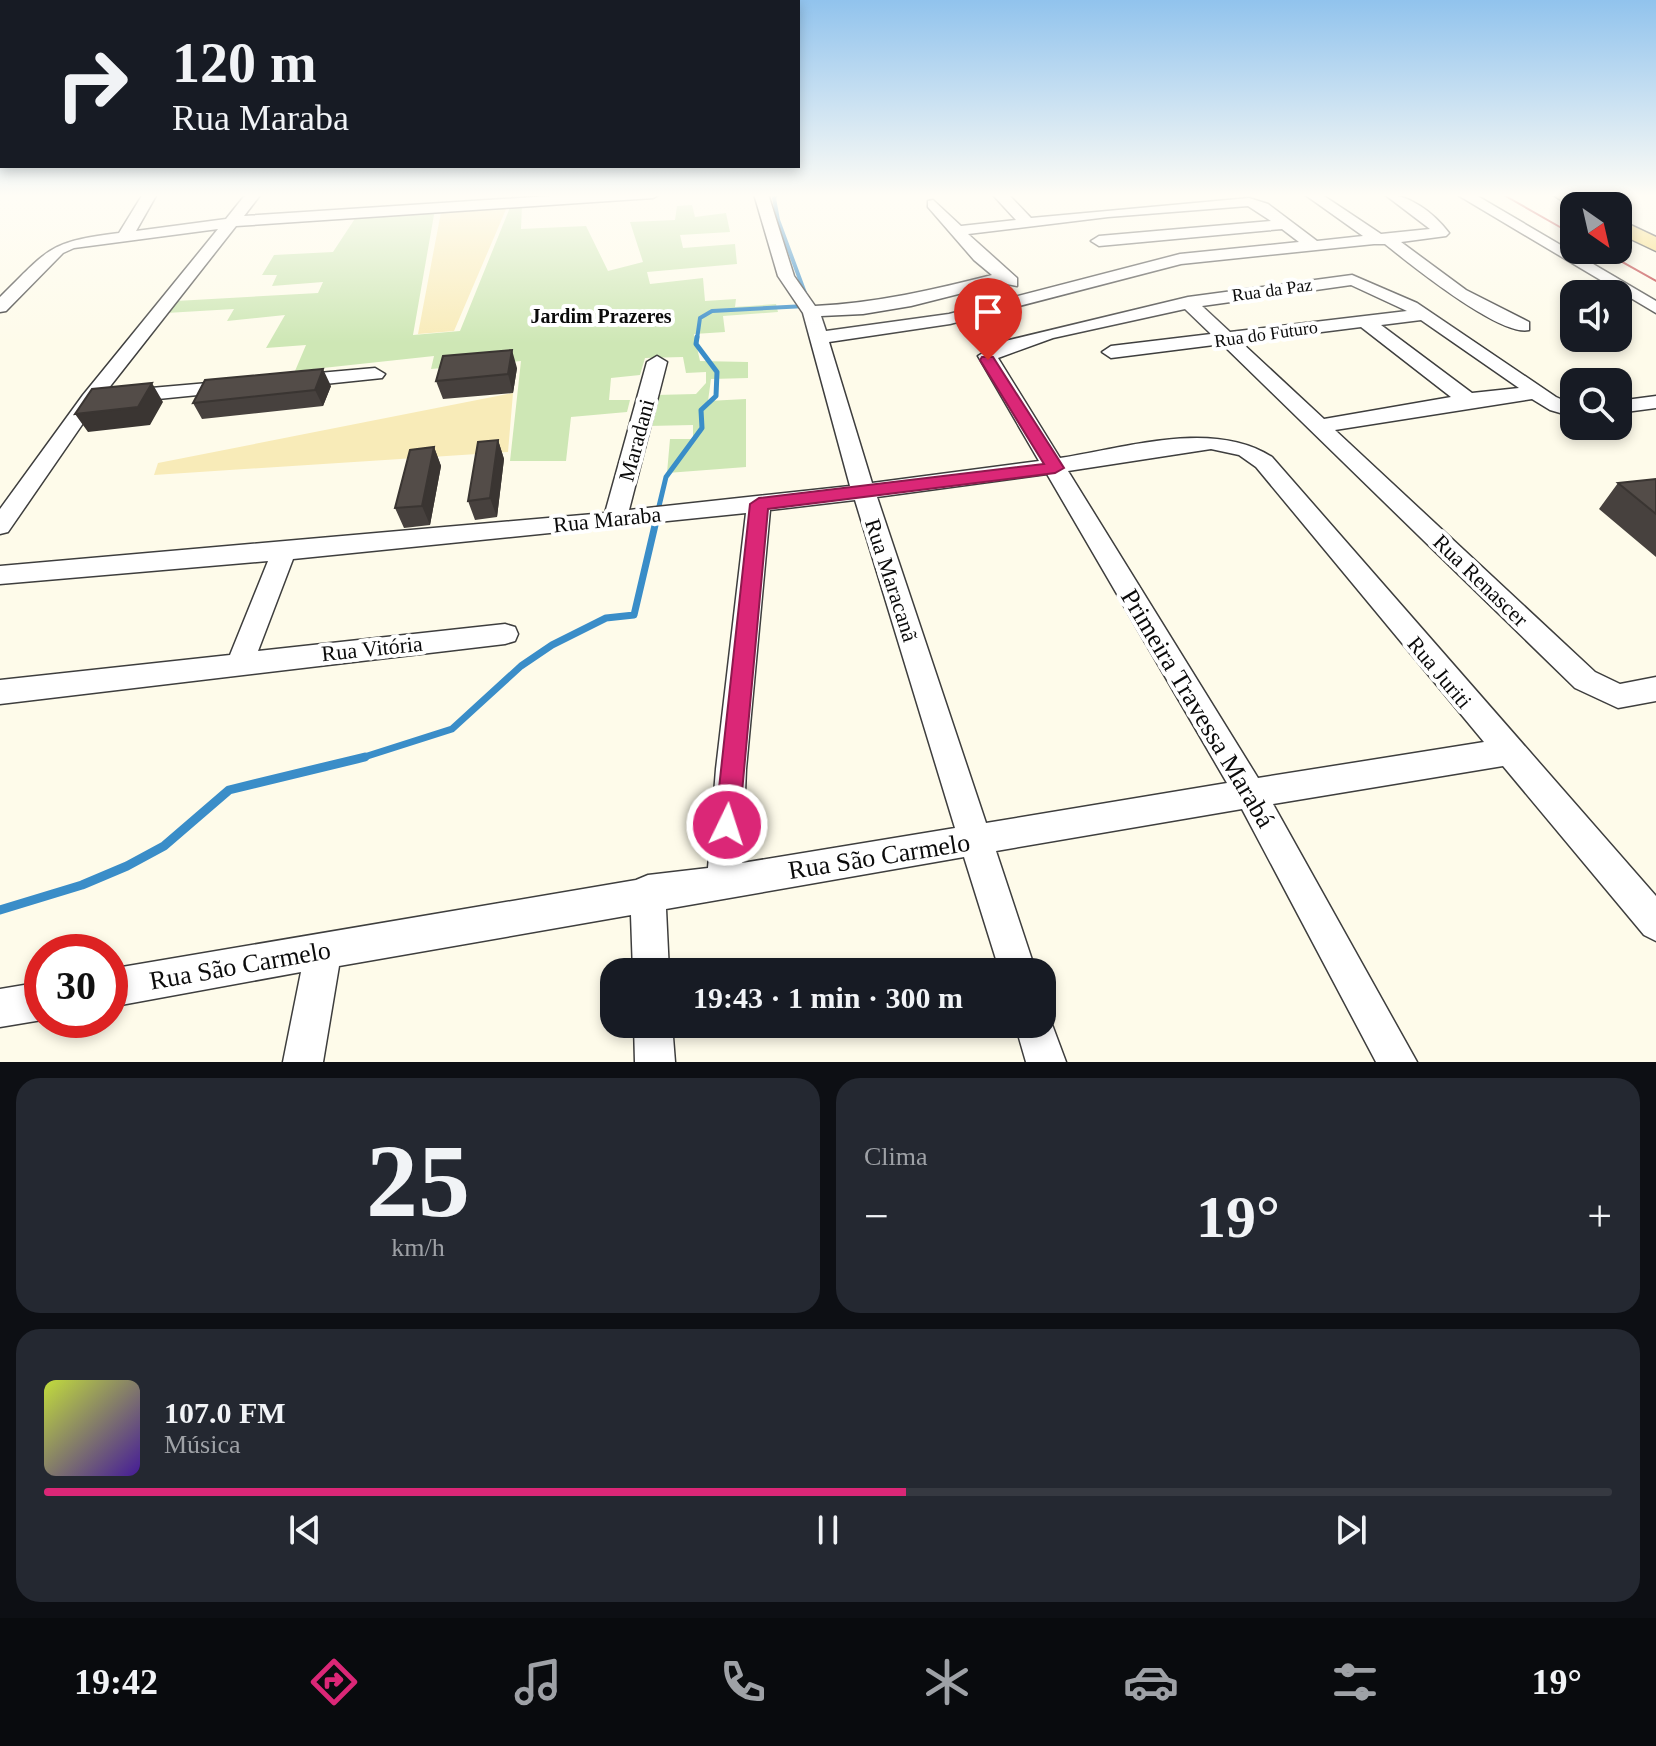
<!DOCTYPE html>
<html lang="pt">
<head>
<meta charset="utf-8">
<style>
	:root { --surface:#171b24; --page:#242831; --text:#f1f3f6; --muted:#9ea1a6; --line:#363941; --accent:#db2777 }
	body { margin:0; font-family:Georgia,serif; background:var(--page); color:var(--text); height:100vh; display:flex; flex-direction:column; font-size:30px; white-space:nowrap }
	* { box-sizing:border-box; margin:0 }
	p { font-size:26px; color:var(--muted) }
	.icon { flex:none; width:44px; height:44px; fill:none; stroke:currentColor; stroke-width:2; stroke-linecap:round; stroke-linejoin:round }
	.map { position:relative; height:1062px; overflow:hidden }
	.details { display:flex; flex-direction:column; gap:16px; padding:16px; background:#0d0f14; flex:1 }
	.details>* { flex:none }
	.guide { position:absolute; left:0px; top:0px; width:800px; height:168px; box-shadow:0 4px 12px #0003; background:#171b24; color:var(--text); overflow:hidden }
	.needle { width:52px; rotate:146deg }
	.controls { position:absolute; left:1560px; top:192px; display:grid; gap:16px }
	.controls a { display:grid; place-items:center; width:72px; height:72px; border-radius:16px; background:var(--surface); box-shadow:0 4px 12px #0003; font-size:40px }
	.speed { position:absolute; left:24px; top:934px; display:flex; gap:16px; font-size:40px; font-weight:700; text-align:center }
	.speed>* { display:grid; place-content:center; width:104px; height:104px; border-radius:50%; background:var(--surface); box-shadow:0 4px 12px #0003; line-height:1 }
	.speed .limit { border:12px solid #d22; background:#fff; color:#111 }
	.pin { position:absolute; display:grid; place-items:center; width:68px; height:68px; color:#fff; margin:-82px -34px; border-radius:50% 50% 50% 0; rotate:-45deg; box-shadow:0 0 8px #0007 }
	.pin .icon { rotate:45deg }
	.me { position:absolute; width:88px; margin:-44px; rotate:4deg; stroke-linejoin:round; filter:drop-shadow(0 0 6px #0008) }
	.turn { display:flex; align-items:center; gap:28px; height:168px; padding:0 40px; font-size:36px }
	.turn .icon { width:104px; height:104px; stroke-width:2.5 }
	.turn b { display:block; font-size:56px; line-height:68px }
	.big { font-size:60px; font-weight:700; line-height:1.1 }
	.details .card { flex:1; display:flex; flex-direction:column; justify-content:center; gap:12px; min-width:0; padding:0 28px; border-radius:24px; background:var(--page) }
	.details .dial { align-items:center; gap:0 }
	.dial b { font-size:104px; line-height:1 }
	.song { display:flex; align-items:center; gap:24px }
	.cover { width:96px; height:96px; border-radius:12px; background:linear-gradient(135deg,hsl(70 70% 55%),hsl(260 70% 35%)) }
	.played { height:8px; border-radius:4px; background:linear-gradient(90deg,var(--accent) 55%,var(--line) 55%) }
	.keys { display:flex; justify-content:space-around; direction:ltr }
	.heat { display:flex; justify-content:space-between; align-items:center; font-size:44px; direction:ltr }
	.details .tiles { flex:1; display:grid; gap:16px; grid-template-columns:1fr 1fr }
	.card:last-child { grid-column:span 2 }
	.trip { position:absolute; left:600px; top:958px; width:456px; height:80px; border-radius:24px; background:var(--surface); box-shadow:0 4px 12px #0003; font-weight:700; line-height:80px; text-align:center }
	.dock { display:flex; height:128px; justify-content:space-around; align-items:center; background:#090b0e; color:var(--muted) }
	.dock .icon { width:56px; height:56px }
	.dock .current { color:var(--accent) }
	.dock b { font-size:36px; color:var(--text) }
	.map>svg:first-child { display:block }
	.green { fill:#cee7b5 }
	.sand { fill:#f8ebb8 }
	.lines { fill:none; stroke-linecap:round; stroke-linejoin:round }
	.stream-far3 { stroke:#3a8dc8; stroke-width:4 }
	.stream-far2 { stroke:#3a8dc8; stroke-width:5 }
	.stream-far1 { stroke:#3a8dc8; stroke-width:7 }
	.stream { stroke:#3a8dc8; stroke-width:9 }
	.minor-casing { stroke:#3e3e3e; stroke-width:3 }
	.major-casing { stroke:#1c1c1c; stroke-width:3 }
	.minor { fill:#fff; fill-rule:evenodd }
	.major { fill:#f4d464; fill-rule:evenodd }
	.tram { stroke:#b6282c; stroke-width:2 }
	.wall { fill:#47413e }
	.shaded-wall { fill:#3a3532 }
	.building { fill:#534c48; stroke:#3a3532; stroke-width:2 }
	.route { fill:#db2777; stroke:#8e194d; stroke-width:2 }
	.labels { text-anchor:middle; stroke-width:8; stroke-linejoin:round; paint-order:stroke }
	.far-street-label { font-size:18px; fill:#0b0b0b; stroke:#fff }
	.far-neighbourhood-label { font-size:20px; font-weight:bold; fill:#0b0b0b; stroke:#fff }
	.street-label { font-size:22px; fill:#0b0b0b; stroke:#fff }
	.near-street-label { font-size:26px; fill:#0b0b0b; stroke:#fff }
</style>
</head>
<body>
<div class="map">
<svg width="1656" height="1062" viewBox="0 0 1656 1062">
	<rect width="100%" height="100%" fill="#fefbea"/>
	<!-- green -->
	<path class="green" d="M511 205H522L521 229 586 226 608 271 643 262 630 222 675 220 677 206 692 205 695 217 726 213 730 232 680 235 683 248 735 244 737 264 647 272 650 284 703 278 705 301 736 299 735 307 776 304 778 312 723 316 725 332 694 334 700 361 748 362V378L711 379 708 401 746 399V467L667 473 670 439H693V425L648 426 656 395 696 394 706 383V372L686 373 683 357 645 358 640 375 611 378 609 400H630L627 412 571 417 566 461H510L521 361 431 369 434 356 295 371 306 345 266 348 285 315 227 321 234 309 166 313 176 301 318 293 323 282 272 286 277 275H262L274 255 333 252 358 214 435 209 413 335 460 331Z"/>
	<!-- sand -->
	<path class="sand" d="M507 207 454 331 418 334 441 212Z
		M513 393 508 452 154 475 158 463Z"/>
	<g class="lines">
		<!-- stream-far3 -->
		<path class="stream-far3" d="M777 194 774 198 778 220 805 293
			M697 339 700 318 712 311 806 306"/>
		<!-- stream-far2 -->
		<path class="stream-far2" d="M655 523 666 477 702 428 701 410 716 396 717 372 696 344 697 337"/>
		<!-- stream-far1 -->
		<path class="stream-far1" d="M358 759 452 729 521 666 552 645 606 618 634 615 656 521"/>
		<!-- stream -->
		<path class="stream" d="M0 910 82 885 127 866 164 846 229 790 365 757"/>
		<!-- minor casing -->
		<g class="minor-casing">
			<path id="minor" d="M143 194H157L136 231 226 219 246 194H261L244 216 580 194H660L653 198 236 226 97 403 8 532 0 534V509L83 395 218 229 74 248 63 253 6 311 0 312V297C50 248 48 242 119 233Z
				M754 194H768L794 276 815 306C877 303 933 290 992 275L974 260 928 207V201L933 200 961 226 1016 220 992 194H1008L1031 218 1249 198 1268 204 1317 241 1363 236 1304 194H1321L1381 234 1430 229 1384 194C1409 194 1434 213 1449 233L1446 236 1401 242 1466 290 1529 322V330C1500 337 1410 264 1385 244H1374L1181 264 950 324 829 342 872 483 1039 461 978 356 1001 342 1188 297 1352 275 1417 303 1556 397 1574 405V417L1550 410 1532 399 1335 430 1595 672 1620 684 1656 677V701L1618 708 1575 688 1222 344 1111 358 1102 352 1111 346 1211 334 1185 309 1053 338 998 358 1060 458C1126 448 1213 419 1272 457L1656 896V941L1644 935 1503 766 1273 804 1417 1062H1376L1242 809 996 851 1036 972H1000L964 857 666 909 669 972H633L631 915 339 966 323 1062H283L301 972 110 1007V969L636 880 648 875 708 868 716 769 746 513 293 559 258 651 505 624 515 627 518 634 515 641 505 644 0 704V680L230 655 268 561 0 584V566L605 513 647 362 657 356 667 362 629 510 850 486 803 313 778 276ZM1248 206 1271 221 1099 236 1091 241 1099 246 1282 229 1299 242 1180 254 949 314 826 331 821 316 863 314 911 306 1002 283 1017 286V278L968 234 1108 217ZM1351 285 1407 311 1230 332 1202 306ZM1421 320 1519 388 1472 393 1381 325ZM1361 327 1451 397 1324 419 1241 342ZM1211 449 1239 455 1256 467 1484 742 1258 778 1068 471ZM1047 474 1227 783 986 823 877 497ZM855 500 955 828 742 863 746 769 770 510Z
				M1456 194H1474L1656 301V313Z
				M375 368 385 374 382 378 296 387 286 381 296 375Z
				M231 381 241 387 238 391 128 402 118 396 128 390Z
				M1656 396V408L1618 413V401Z
				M42 982V1020L0 1027V989Z
				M1042 1008 1047 1011 1066 1062H1026L1015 1024H1042Z
				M634 1024H672L675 1062H635Z"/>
		</g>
		<!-- major casing -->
		<g class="major-casing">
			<path id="major" d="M1552 194H1575L1592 206 1574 209Z
				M1618 219 1656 237V251L1618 233Z"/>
		</g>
		<!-- minor -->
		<use href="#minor" class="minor"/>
		<!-- major -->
		<use href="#major" class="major"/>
		<!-- tram -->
		<path class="tram" d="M1502 194 1574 235
			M1601 250 1656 281"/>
	</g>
	<!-- wall -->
	<path class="wall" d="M517 368 513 393 443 399 436 381Z
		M331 386 323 406 202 419 193 403Z
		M498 440 504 459 497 517 475 520 468 501Z
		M434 447 441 466 430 525 404 528 395 508Z
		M1656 479V557L1599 509 1618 483Z"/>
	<!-- shaded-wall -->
	<path class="shaded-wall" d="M512 350 517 368 513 393 508 374Z
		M323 369 331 386 323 406 315 390Z
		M152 383 163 402 150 425 88 432 75 414Z
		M498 440 504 459 497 517 490 498Z
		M434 447 441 466 430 525 422 506Z"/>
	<!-- building -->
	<path class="building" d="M512 350 508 374 436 381 443 356Z
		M323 369 315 390 193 403 205 380Z
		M152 383 138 407 75 414 92 389Z
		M498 440 490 498 468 501 478 442Z
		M434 447 422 506 395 508 410 450Z
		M1656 479V514L1618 483Z"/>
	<!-- sky -->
	<linearGradient id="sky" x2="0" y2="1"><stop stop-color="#91c3ed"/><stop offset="0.57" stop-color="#fffdf6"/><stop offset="1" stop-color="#fffdf6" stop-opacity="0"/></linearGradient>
	<rect width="1656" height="343" fill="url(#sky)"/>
	<!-- route -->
	<path class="route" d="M982 357H993L1064 468 1055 473 768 509 739 825 736 833 727 836 719 833 715 825 750 504 759 498 1044 464 980 360Z"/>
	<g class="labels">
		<!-- far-street labels -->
		<g class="far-street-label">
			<text transform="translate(1272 290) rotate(-8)" y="6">Rua da Paz</text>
			<text transform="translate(1266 334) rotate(-8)" y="6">Rua do Futuro</text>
		</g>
		<!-- far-neighbourhood labels -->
		<g class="far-neighbourhood-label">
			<text x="601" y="323">Jardim Prazeres</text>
		</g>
		<!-- street labels -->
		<g class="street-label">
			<text transform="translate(636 440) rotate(-75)" y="8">Maradani</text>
			<text transform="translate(607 519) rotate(-6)" y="8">Rua Maraba</text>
			<text transform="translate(892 580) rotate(72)" y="8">Rua Maracanã</text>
			<text transform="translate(1481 580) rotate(44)" y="8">Rua Renascer</text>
			<text transform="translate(372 648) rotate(-6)" y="8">Rua Vitória</text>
			<text transform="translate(1440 672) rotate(50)" y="8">Rua Juriti</text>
		</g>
		<!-- near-street labels -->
		<g class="near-street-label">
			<text transform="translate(1198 708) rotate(59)" y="9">Primeira Travessa Marabá</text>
			<text transform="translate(879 856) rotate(-9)" y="9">Rua São Carmelo</text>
			<text transform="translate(240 965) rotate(-10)" y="9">Rua São Carmelo</text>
		</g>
	</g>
</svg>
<div class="controls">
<a><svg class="needle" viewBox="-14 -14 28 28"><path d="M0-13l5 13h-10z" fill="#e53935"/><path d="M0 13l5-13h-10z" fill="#9ea1a6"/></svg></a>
<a><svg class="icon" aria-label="sound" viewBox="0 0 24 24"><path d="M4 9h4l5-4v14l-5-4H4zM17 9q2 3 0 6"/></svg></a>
<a><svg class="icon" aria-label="search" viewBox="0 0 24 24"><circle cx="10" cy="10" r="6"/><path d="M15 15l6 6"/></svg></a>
</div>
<div class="speed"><div class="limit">30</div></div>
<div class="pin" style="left:988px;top:360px;background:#d93025"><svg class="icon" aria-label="arrive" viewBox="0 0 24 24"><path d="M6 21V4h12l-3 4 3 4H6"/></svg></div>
<svg class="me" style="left:727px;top:825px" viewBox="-20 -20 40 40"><circle r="17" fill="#db2777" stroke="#fff" stroke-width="3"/><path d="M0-11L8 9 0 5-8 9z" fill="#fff"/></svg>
<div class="trip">19:43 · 1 min · 300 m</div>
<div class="guide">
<div class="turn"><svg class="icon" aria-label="right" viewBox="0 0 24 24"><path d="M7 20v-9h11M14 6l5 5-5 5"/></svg><div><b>120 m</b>Rua Maraba</div></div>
</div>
</div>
<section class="details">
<div class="tiles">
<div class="card dial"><b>25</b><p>km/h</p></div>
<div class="card"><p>Clima</p>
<div class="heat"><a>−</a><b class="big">19°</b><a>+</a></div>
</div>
<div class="card">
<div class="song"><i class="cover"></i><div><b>107.0 FM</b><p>Música</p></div></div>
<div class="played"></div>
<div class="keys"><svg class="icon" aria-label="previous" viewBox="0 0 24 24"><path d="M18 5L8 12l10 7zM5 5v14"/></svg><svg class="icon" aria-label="pause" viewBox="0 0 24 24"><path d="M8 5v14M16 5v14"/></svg><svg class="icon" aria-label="next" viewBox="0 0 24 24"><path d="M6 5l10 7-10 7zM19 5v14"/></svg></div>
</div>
</div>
</section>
<nav class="dock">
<b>19:42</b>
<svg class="icon current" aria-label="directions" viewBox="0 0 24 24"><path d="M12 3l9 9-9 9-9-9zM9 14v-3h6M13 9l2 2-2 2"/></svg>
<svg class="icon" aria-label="music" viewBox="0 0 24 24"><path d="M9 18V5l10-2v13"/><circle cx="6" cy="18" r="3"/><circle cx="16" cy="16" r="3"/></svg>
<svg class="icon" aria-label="phone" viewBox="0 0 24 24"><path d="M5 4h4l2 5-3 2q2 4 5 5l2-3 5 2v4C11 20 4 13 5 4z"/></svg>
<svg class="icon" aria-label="climate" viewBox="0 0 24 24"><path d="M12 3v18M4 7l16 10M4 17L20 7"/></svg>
<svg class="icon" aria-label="car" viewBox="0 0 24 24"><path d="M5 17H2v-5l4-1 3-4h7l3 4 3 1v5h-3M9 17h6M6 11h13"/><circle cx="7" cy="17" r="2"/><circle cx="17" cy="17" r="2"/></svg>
<svg class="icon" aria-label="filters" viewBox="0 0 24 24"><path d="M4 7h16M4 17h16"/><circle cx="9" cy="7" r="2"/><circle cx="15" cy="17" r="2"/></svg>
<b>19°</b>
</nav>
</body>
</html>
